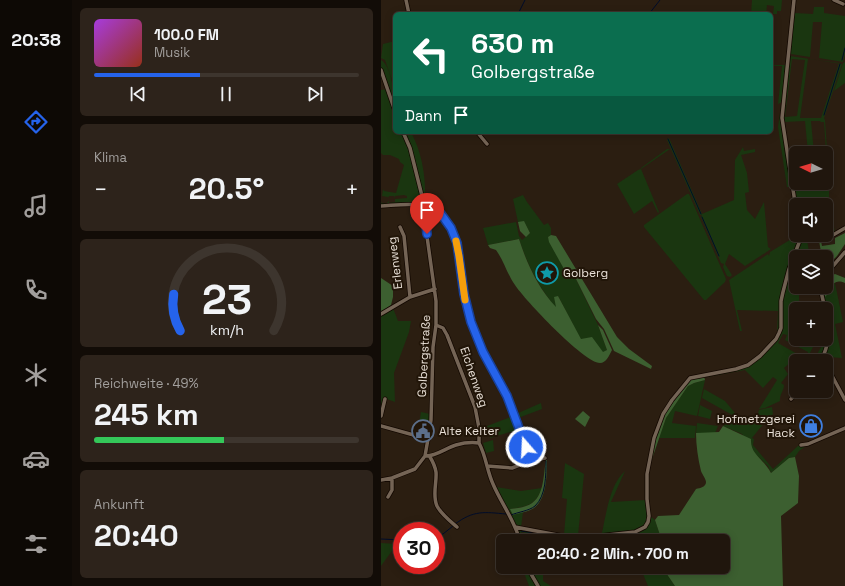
<!DOCTYPE html>
<html lang="de">
<head>
<meta charset="utf-8">
<style>
	:root { --surface:#20160d; --page:#2d231b; --text:#f1f3f6; --muted:#a29f9d; --line:#3d352e; --accent:#2563eb }
	body { margin:0; font-family:"Space Grotesk",sans-serif; background:var(--page); color:var(--text); height:100vh; display:flex; flex-direction:column; font-size:15px; white-space:nowrap }
	* { box-sizing:border-box; margin:0 }
	p { font-size:13px; color:var(--muted) }
	.icon { flex:none; width:22px; height:22px; fill:none; stroke:currentColor; stroke-width:2; stroke-linecap:round; stroke-linejoin:round }
	.map { position:relative; flex:1; overflow:hidden }
	.side { display:flex; flex-direction:column; gap:8px; padding:8px; background:#120c07; width:309px }
	.side>* { flex:none }
	.guide { position:absolute; left:12px; top:12px; width:380px; height:122px; border-radius:6px; box-shadow:0 2px 10px #0003,0 0 0 1px var(--line); background:#0b6e4f; color:#fff; overflow:hidden }
	.needle { width:26px; rotate:275deg }
	.controls { position:absolute; left:408px; top:146px; display:grid; gap:8px }
	.controls a { display:grid; place-items:center; width:44px; height:44px; border-radius:6px; background:var(--surface); box-shadow:0 2px 10px #0003,0 0 0 1px var(--line); font-size:20px }
	.speed { position:absolute; left:12px; top:522px; display:flex; gap:8px; font-size:20px; font-weight:700; text-align:center }
	.speed>* { display:grid; place-content:center; width:52px; height:52px; border-radius:50%; background:var(--surface); box-shadow:0 2px 10px #0003,0 0 0 1px var(--line); line-height:1 }
	.speed .limit { border:6px solid #d22; background:#fff; color:#111 }
	.pin { position:absolute; display:grid; place-items:center; width:34px; height:34px; color:#fff; margin:-41px -17px; border-radius:50% 50% 50% 0; rotate:-45deg; box-shadow:0 0 4px #0007 }
	.pin .icon { rotate:45deg }
	.me { position:absolute; width:44px; margin:-22px; rotate:341deg; stroke-linejoin:round; filter:drop-shadow(0 0 3px #0008) }
	.turn { display:flex; align-items:center; gap:14px; height:84px; padding:0 12px; font-size:18px }
	.turn .icon { width:52px; height:52px; stroke-width:2.5 }
	.turn b { display:block; font-size:28px; line-height:34px }
	.then { display:flex; align-items:center; height:38px; padding:0 12px; background:#0003; gap:8px; font-size:15px }
	.big { font-size:30px; font-weight:700; line-height:1.1 }
	.side .tile { flex:1; display:flex; flex-direction:column; justify-content:center; gap:6px; min-width:0; padding:0 14px; border-radius:6px; background:var(--page) }
	.side .dial { align-items:center; gap:0 }
	.dial svg { height:104px; overflow:visible; fill:none; stroke:var(--line); stroke-width:7; stroke-linecap:round; text-anchor:middle }
	.dial text { fill:var(--text); stroke:none }
	.song { display:flex; align-items:center; gap:12px }
	.cover { width:48px; height:48px; border-radius:6px; background:linear-gradient(135deg,hsl(280 70% 55%),hsl(10 70% 35%)) }
	.played { height:4px; border-radius:2px; background:linear-gradient(90deg,var(--accent) 40%,var(--line) 40%) }
	.keys { display:flex; justify-content:space-around; direction:ltr }
	.heat { display:flex; justify-content:space-between; align-items:center; font-size:22px; direction:ltr }
	.charge { height:6px; border-radius:3px; background:linear-gradient(90deg,#34c759 49%,var(--line) 0) }
	.trip { position:absolute; left:115px; top:534px; width:234px; height:40px; border-radius:6px; background:var(--surface); box-shadow:0 2px 10px #0003,0 0 0 1px var(--line); font-weight:700; line-height:40px; text-align:center }
	main { display:flex; flex:1; min-height:0 }
	.dock { display:flex; flex-direction:column; width:72px; justify-content:space-around; align-items:center; background:#0d0905; color:var(--muted) }
	.dock .icon { width:28px; height:28px }
	.dock .current { color:var(--accent) }
	.dock b { font-size:18px; color:var(--text) }
	.map>svg:first-child { display:block }
	.green { fill:#1a3610; fill-rule:evenodd }
	.forest { fill:#3c5f30 }
	.lines { fill:none; stroke-linecap:round; stroke-linejoin:round }
	.stream { stroke:#000c29; stroke-width:1 }
	.minor-casing { stroke:#130801; stroke-width:5 }
	.minor { stroke:#746455; stroke-width:3.5 }
	.route-casing { stroke:#184099; stroke-width:10 }
	.route { stroke:#2563eb; stroke-width:7 }
	.slow { stroke:#f59e0b; stroke-width:7 }
	.labels { text-anchor:middle; stroke-width:4; stroke-linejoin:round; paint-order:stroke }
	.street-label { font-size:12px; fill:#e9e0d7; stroke:#211508 }
	.poi-label { font-size:12px; fill:#e9e0d7; stroke:#211508; text-anchor:start }
</style>
</head>
<body>
<main>
<nav class="dock">
<b>20:38</b>
<svg class="icon current" aria-label="directions" viewBox="0 0 24 24"><path d="M12 3l9 9-9 9-9-9zM9 14v-3h6M13 9l2 2-2 2"/></svg>
<svg class="icon" aria-label="music" viewBox="0 0 24 24"><path d="M9 18V5l10-2v13"/><circle cx="6" cy="18" r="3"/><circle cx="16" cy="16" r="3"/></svg>
<svg class="icon" aria-label="phone" viewBox="0 0 24 24"><path d="M5 4h4l2 5-3 2q2 4 5 5l2-3 5 2v4C11 20 4 13 5 4z"/></svg>
<svg class="icon" aria-label="climate" viewBox="0 0 24 24"><path d="M12 3v18M4 7l16 10M4 17L20 7"/></svg>
<svg class="icon" aria-label="car" viewBox="0 0 24 24"><path d="M5 17H2v-5l4-1 3-4h7l3 4 3 1v5h-3M9 17h6M6 11h13"/><circle cx="7" cy="17" r="2"/><circle cx="17" cy="17" r="2"/></svg>
<svg class="icon" aria-label="filters" viewBox="0 0 24 24"><path d="M4 7h16M4 17h16"/><circle cx="9" cy="7" r="2"/><circle cx="15" cy="17" r="2"/></svg>
</nav>
<section class="side">
<div class="tile">
<div class="song"><i class="cover"></i><div><b>100.0 FM</b><p>Musik</p></div></div>
<div class="played"></div>
<div class="keys"><svg class="icon" aria-label="previous" viewBox="0 0 24 24"><path d="M18 5L8 12l10 7zM5 5v14"/></svg><svg class="icon" aria-label="pause" viewBox="0 0 24 24"><path d="M8 5v14M16 5v14"/></svg><svg class="icon" aria-label="next" viewBox="0 0 24 24"><path d="M6 5l10 7-10 7zM19 5v14"/></svg></div>
</div>
<div class="tile"><p>Klima</p>
<div class="heat"><a>−</a><b class="big">20.5°</b><a>+</a></div>
</div>
<div class="tile dial"><svg viewBox="0 0 100 80">
<path d="M14 69A42 42 0 1 1 86 69"/>
<path d="M14 69A42 42 0 0 1 9 41" stroke="#2563eb"/>
<text x="50" y="56" font-size="32" font-weight="700">23</text>
<text x="50" y="72" font-size="11">km/h</text>
</svg></div>
<div class="tile"><p>Reichweite · 49%</p><b class="big">245 km</b><div class="charge"></div></div>
<div class="tile"><p>Ankunft</p><b class="big">20:40</b></div>
</section>
<div class="map">
<svg width="464" height="586" viewBox="0 0 464 586">
	<rect width="100%" height="100%" fill="#2b1e11"/>
	<!-- green -->
	<path class="green" d="M371 0H401L400 11H396V14H392L393 6 386 5 385 14H370Z
		M433 7H443V13L464 16V54L462 62 438 58 441 22H432L429 57 410 54 409 52 413 13 432 14Z
		M14 41V88L4 60 0 58 2 44Z
		M409 56 461 64 443 118 444 120 447 165 446 166 443 122H440L439 121H430L433 153H427L424 121 403 122 410 163H415V165H409L402 117ZM411 59 424 60 416 116 404 117ZM427 59 458 63 440 118H419Z
		M0 60C10 65 14 96 14 107L0 67Z
		M464 62V83L453 91 462 63Z
		M390 65H404L405 68 401 102 397 104 401 66H390Z
		M6 89 14 114V132H21C30 154 37 178 40 201L38 204 0 206V202L1 203H6L8 201V203L14 202V199L26 198V196L23 195 14 196V198L13 196H8L7 198V197L1 196 2 189 3 191 15 193 23 165 19 162 18 159 9 155H2L0 153V90Z
		M400 105 410 187H406L397 127Z
		M24 132H30C41 153 45 177 44 200L43 201 30 147Z
		M288 138 321 214 353 200 354 160 362 147 363 151 374 149V152L360 155 366 173 368 192 364 193 366 210 374 219 383 202 387 247 390 249 364 266 348 254 344 264 351 275 349 277 346 276 342 267 343 264 340 263 320 217 321 215H319L286 140Z
		M286 149H289L260 169 278 212 277 213 271 201 253 214 236 184 257 170 260 169V168Z
		M409 167H415V183H445V175L447 174 446 169 448 170V197L454 233 445 235V205H415Z
		M306 194H308L345 279 344 282 325 300H323L263 227V225Z
		M142 195 146 202 163 225 167 223 170 228V235L167 237 183 269 192 273 217 325 226 350 222 353 200 340 177 296 175 308C157 286 147 266 138 239L107 245 102 228 135 222 138 236 141 240 149 233 143 222H137L132 199Z
		M417 235 420 236 404 279 398 331 396 332 397 311 356 310 361 331H359L348 280 387 254 388 256 389 252Z
		M423 235 445 237 451 236V239L440 241 426 240 429 257H415V263L408 282 415 283V287H418V309H415V339H428V343L433 345 428 355 434 358 440 347 439 339H445V321L447 341 439 361H427L424 359 427 352 404 340 406 335 402 334 397 343 418 355 403 368 407 374 400 383 403 385C403 391 398 395 399 401L384 408 378 409 396 380 392 377 382 388 364 370 326 377 327 375C338 373 351 372 363 368 373 365 397 344 399 333 402 322 400 310 402 299 404 280 413 252 423 235Z
		M454 283 462 322 454 324 461 358 448 357 445 353 449 331 440 287H443L442 291 448 294 451 286Z
		M12 308 17 321H30L28 332 13 373 14 402 3 398 1 406H0V316Z
		M324 380 316 416 294 411 291 423 315 426 314 438H278L285 418 307 386 313 383Z
		M323 389 344 401 354 413 353 416 321 398Z
		M160 403 161 409 137 418 135 414Z
		M319 405 331 411 329 419 317 416Z
		M391 407 392 414 379 428 371 438 373 439 372 445 392 469 418 445 425 446 418 451 414 457 408 458 390 473 387 466 374 454 361 434 342 426 351 418 375 420 378 410Z
		M40 412 49 414 47 426 38 424Z
		M132 416 136 430 109 438 106 426Z
		M316 423 337 426 334 433H315Z
		M112 440 113 451 105 453 102 443Z
		M184 463 203 474 197 536 183 535 186 499 181 498Z
		M244 471 230 502 265 500C265 507 268 515 266 522 261 534 233 534 222 535L221 533C225 514 229 484 244 471Z
		M115 487 140 491 161 488C154 506 146 506 130 509L132 515 142 512 140 527C128 522 120 498 115 487Z
		M270 517 274 520 281 541H257L251 539 250 541H234L231 538V536L260 531Z
		M138 530 160 534 227 537 229 538C198 540 171 538 140 532L144 541H140L138 532Z
		M0 543 16 544 0 566Z
		M141 567H145L156 586H148Z
		M148 567H156L162 575V581L170 586H158Z
		M259 567H281L294 586H267Z"/>
	<!-- forest -->
	<path class="forest" d="M143 221 149 233 145 237 139 231 137 222Z
		M464 233V244L456 256 445 267V257H441L438 241H440L441 246 454 244V238Z
		M170 235 175 236 236 337 248 349 271 366 270 369 233 351 223 329 215 319 192 273 183 269 168 242 167 237Z
		M138 239C146 264 157 288 175 307L173 297 177 296 200 339 211 337 222 352 226 350 217 325 222 330 231 350C228 356 225 363 219 363 203 363 143 299 134 285 126 274 123 261 115 250L109 248 107 245Z
		M454 274 464 278V283C450 277 452 290 444 297L443 287H445V279L447 277Z
		M0 278 12 286V297L10 305 0 312Z
		M323 376 324 380 313 383 307 386 285 418 270 462H269L274 438 283 415 309 379Z
		M202 411 209 417 204 427 194 419Z
		M342 426 370 439C369 455 383 459 390 473L408 458 414 457 418 476 417 503 400 516 402 586H294L281 567H342V541H281L274 520 277 516 298 515 315 489C319 488 325 487 325 482 325 479 321 474 320 471 317 459 315 445 315 433L338 432Z
		M165 460H166C166 473 166 499 153 508 147 512 138 513 132 515L129 509C134 508 140 508 145 506 164 500 162 475 165 460Z"/>
	<g class="lines">
		<!-- stream -->
		<path class="stream" d="M137 14 144 0
			M268 14 279 0
			M461 60 464 48
			M443 115 459 64
			M284 132 285 134
			M287 139 320 214
			M321 217 338 256
			M130 515C137 512 148 511 154 506 165 496 165 475 165 461
			M74 524C93 510 103 512 125 514
			M140 531 173 536
			M55 536 62 534 72 526
			M232 537 243 535
			M212 538 228 537
			M0 539 21 540"/>
		<!-- minor casing -->
		<g class="minor-casing">
			<path id="minor" d="M25 0 28 14
				M413 0 401 118 415 209
				M453 0 462 4
				M0 70 14 111
				M96 132 106 144
				M0 206C20 205 45 200 61 215 83 237 79 282 86 310 94 341 112 367 126 395 136 416 143 439 149 461L131 468 106 466
				M19 227 23 236 29 297
				M436 235H452L464 228
				M445 274 464 252
				M439 287 444 309
				M0 314 29 297 54 289
				M55 325 62 328 66 335 94 407 98 428V443
				M443 355 448 358 449 372 464 400
				M440 361C448 344 449 335 445 316
				M410 399 418 391
				M0 416 4 399
				M0 426 47 439
				M98 443C105 456 106 471 112 484 120 503 134 521 139 541
				M420 445 427 444 464 428
				M44 456C54 457 65 448 75 445 82 443 90 442 98 443
				M49 457C52 462 54 466 55 472 56 483 51 495 56 506 60 514 69 521 76 527
				M149 461 164 458
				M0 480 11 478 34 469 44 456 47 439 50 420 52 347 55 325V301L43 215 44 208 29 148 22 132
				M7 497 11 490V478
				M134 527 182 536 208 537 254 532 264 527 267 522 268 516 266 499V474L273 438 282 414 291 400 309 378 355 369 367 365 379 356 395 339 398 333 400 328V301L402 292 408 269 421 235
				M146 567 157 586"/>
		</g>
		<!-- minor -->
		<use href="#minor" class="minor"/>
	</g>
	<g class="lines">
		<!-- route casing -->
		<g class="route-casing">
			<path id="route" d="M46 234C45 226 45 211 42 205L48 206 60 214 70 228 76 243 83 294 90 322 102 352 126 396 145 447"/>
		</g>
		<!-- route -->
		<use href="#route" class="route"/>
		<!-- slow -->
		<path class="slow" d="M75 241 78 256 84 300"/>
	</g>
	<!-- icons -->
	<defs>
		<g id="sight-ring" transform="scale(1.15)"><circle r="9.5" fill="#211508" stroke="#0f9aa8" stroke-width="1.5"/><path d="M0-6L1.8-2.2L6-1.7L2.9 1.2L3.7 5.4L0 3.3L-3.7 5.4L-2.9 1.2L-6-1.7L-1.8-2.2Z" fill="#0f9aa8"/></g>
		<g id="shop-ring" transform="scale(1.15)"><circle r="9.5" fill="#211508" stroke="#3f7fe0" stroke-width="1.5"/><path d="M-5-2.5h2.3a2.7 3.5 0 0 1 5.4 0H5L5.5 6h-11ZM-1.5-2.5h3a1.5 2.3 0 0 0-3 0Z" fill="#3f7fe0"/></g>
		<g id="civic-ring" transform="scale(1.15)"><circle r="9.5" fill="#211508" stroke="#5c6f8a" stroke-width="1.5"/><path d="M-.6-6.5H3V-4.5H.6V-3L4-1V1h2V6H-6V1h2V-1L-.6-3ZM-1.2 2.5V6h2.4V2.5Z" fill="#5c6f8a"/></g>
	</defs>
	<g fill-rule="evenodd">
		<use href="#sight-ring" x="166" y="273"/>
		<use href="#shop-ring" x="430" y="426"/>
		<use href="#civic-ring" x="42" y="431"/>
	</g>
	<g class="labels">
		<!-- street labels -->
		<g class="street-label">
			<text transform="translate(14 263) rotate(-97)" y="4">Erlenweg</text>
			<text transform="translate(43 356) rotate(-87)" y="4">Golbergstraße</text>
			<text transform="translate(93 377) rotate(71)" y="4">Eichenweg</text>
		</g>
		<!-- poi labels -->
		<g class="poi-label">
			<text x="182" y="277">Golberg</text>
			<text x="414" y="423" text-anchor="end">Hofmetzgerei<tspan x="414" dy="14">Hack</tspan></text>
			<text x="58" y="435">Alte Kelter</text>
		</g>
	</g>
</svg>
<div class="controls">
<a><svg class="needle" viewBox="-14 -14 28 28"><path d="M0-13l5 13h-10z" fill="#e53935"/><path d="M0 13l5-13h-10z" fill="#a29f9d"/></svg></a>
<a><svg class="icon" aria-label="sound" viewBox="0 0 24 24"><path d="M4 9h4l5-4v14l-5-4H4zM17 9q2 3 0 6"/></svg></a>
<a><svg class="icon" aria-label="layers" viewBox="0 0 24 24"><path d="M12 4l9 5-9 5-9-5zM3 14l9 5 9-5"/></svg></a>
<a>+</a>
<a>−</a>
</div>
<div class="speed"><div class="limit">30</div></div>
<div class="pin" style="left:46px;top:234px;background:#d93025"><svg class="icon" aria-label="arrive" viewBox="0 0 24 24"><path d="M6 21V4h12l-3 4 3 4H6"/></svg></div>
<svg class="me" style="left:145px;top:447px" viewBox="-20 -20 40 40"><circle r="17" fill="#2563eb" stroke="#fff" stroke-width="3"/><path d="M0-11L8 9 0 5-8 9z" fill="#fff"/></svg>
<div class="trip">20:40 · 2 Min. · 700 m</div>
<div class="guide">
<div class="turn"><svg class="icon" aria-label="left" viewBox="0 0 24 24"><path d="M17 20v-9H6M10 6l-5 5 5 5"/></svg><div><b>630 m</b>Golbergstraße</div></div>
<div class="then">Dann<svg class="icon" aria-label="arrive" viewBox="0 0 24 24"><path d="M6 21V4h12l-3 4 3 4H6"/></svg></div>
</div>
</div>
</main>
</body>
</html>
